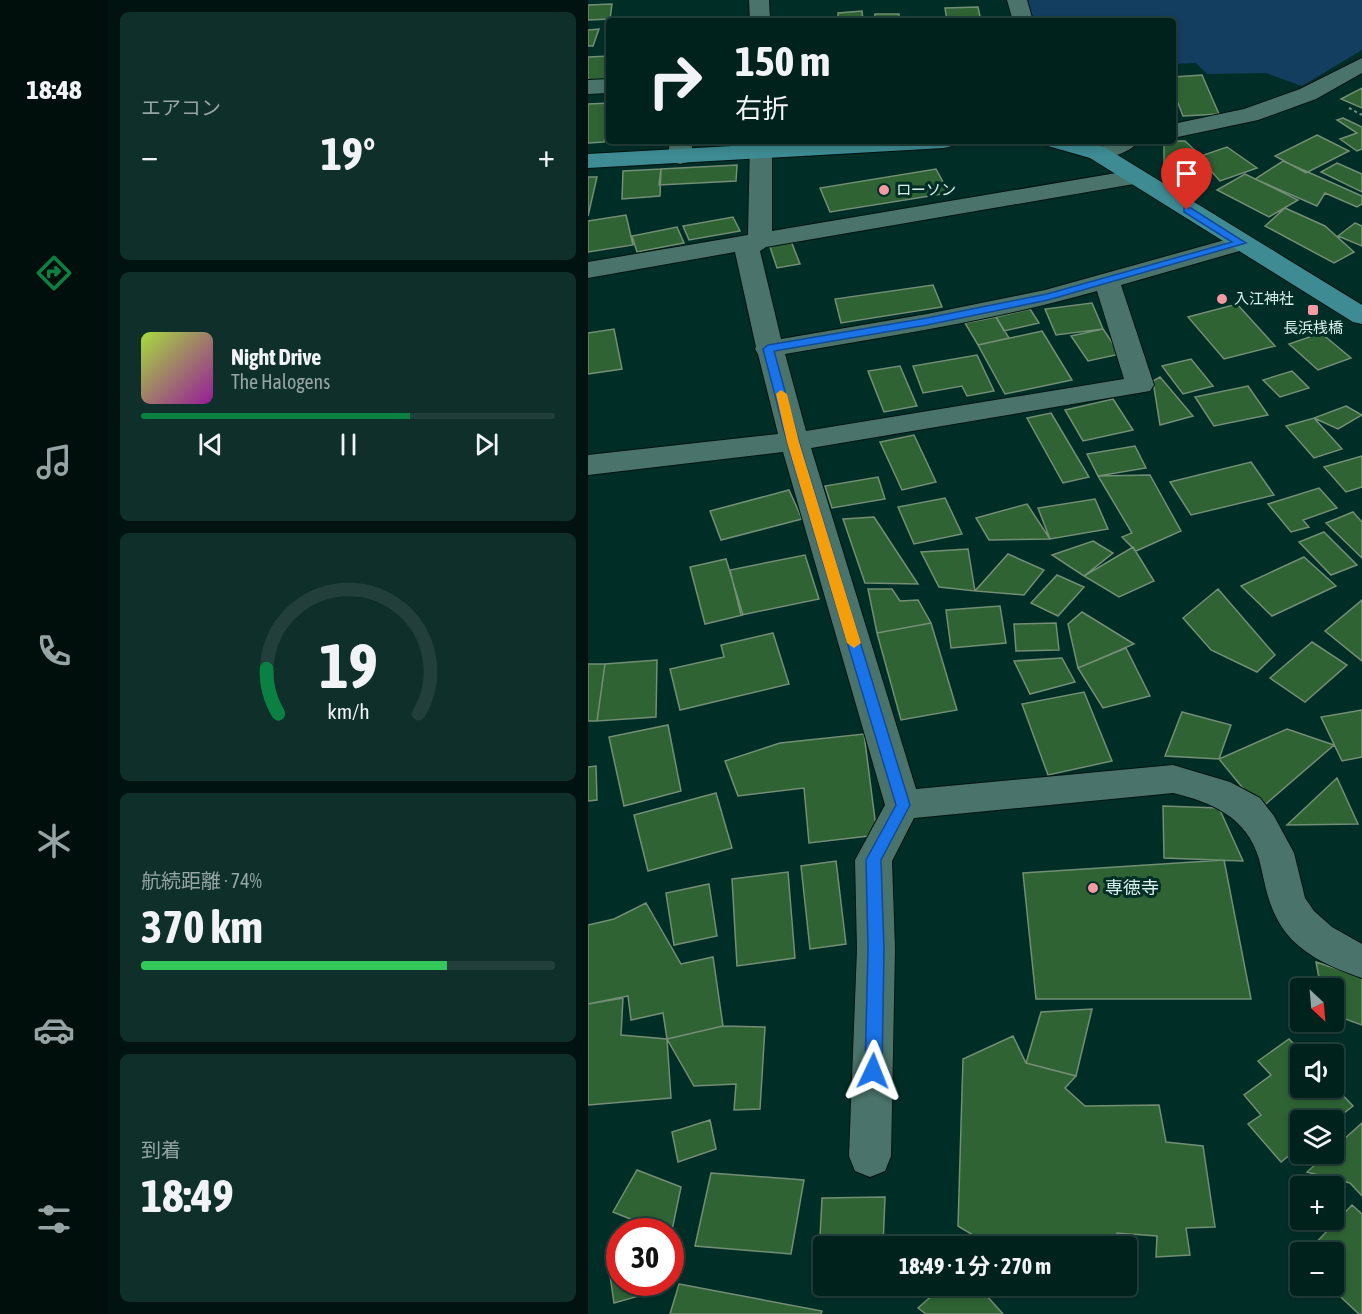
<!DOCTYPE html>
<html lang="ja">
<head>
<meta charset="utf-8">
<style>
	:root { --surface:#00221d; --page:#0e2f2a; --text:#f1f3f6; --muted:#95a4a4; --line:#223f3b; --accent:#0b8043 }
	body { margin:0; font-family:"Asap Condensed","Noto Sans JP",sans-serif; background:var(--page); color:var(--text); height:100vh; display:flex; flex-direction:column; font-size:22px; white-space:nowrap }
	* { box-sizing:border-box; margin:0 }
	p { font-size:20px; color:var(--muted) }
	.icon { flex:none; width:33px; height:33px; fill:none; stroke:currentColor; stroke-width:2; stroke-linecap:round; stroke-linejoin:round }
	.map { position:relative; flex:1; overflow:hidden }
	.drawer { display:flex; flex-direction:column; gap:12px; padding:12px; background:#001310; width:480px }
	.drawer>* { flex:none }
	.hud { position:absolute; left:18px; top:18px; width:570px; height:126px; border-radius:6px; box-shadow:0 3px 9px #0003,0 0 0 2px var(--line); background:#00221d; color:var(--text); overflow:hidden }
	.needle { width:39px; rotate:154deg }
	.controls { position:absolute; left:702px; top:978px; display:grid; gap:12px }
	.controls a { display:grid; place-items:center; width:54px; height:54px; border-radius:6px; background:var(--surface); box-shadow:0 3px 9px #0003,0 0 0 2px var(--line); font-size:30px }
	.speed { position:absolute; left:18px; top:1218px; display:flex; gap:12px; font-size:30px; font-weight:700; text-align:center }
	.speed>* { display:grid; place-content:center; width:78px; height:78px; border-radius:50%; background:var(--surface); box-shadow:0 3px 9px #0003,0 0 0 2px var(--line); line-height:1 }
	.speed .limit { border:9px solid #d22; background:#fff; color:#111 }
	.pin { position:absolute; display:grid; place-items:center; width:51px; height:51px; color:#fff; margin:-62px -26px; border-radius:50% 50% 50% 0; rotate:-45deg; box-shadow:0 0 6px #0007 }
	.pin .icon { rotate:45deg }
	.me { position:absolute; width:66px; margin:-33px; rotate:2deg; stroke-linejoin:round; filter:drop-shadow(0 0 4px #0008) }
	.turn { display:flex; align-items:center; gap:21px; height:126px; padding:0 30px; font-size:27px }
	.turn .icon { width:78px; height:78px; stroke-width:2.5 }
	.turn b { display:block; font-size:42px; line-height:51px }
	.big { font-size:45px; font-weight:700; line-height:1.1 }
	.drawer .tile { flex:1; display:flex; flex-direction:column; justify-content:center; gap:9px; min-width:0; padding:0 21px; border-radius:9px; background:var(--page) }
	.drawer .dial { align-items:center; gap:0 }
	.dial svg { height:156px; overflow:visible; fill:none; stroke:var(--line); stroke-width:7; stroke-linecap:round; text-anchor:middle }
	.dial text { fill:var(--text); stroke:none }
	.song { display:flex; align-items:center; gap:18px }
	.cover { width:72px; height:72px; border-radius:9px; background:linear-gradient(135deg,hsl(80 70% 55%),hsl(300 70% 35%)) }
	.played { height:6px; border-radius:3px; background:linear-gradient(90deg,var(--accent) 65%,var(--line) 65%) }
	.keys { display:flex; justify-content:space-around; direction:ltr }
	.heat { display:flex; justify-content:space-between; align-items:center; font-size:33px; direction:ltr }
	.charge { height:9px; border-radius:4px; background:linear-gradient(90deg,#34c759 74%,var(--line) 0) }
	.trip { position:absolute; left:225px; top:1236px; width:324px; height:60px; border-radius:6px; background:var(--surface); box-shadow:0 3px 9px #0003,0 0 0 2px var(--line); font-weight:700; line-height:60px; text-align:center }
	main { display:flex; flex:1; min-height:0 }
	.menu { display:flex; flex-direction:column; width:108px; justify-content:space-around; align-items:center; background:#000e0c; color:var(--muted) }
	.menu .icon { width:42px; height:42px }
	.menu .current { color:var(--accent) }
	.menu b { font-size:27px; color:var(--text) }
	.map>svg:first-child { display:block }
	.water { fill:#133e5f }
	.building { fill:#2f6334; stroke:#738e74; stroke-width:1.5 }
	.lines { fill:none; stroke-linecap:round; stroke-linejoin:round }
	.minor-casing { stroke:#01130f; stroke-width:2 }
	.major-casing { stroke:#01130f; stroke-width:2 }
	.path { stroke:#6f918b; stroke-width:2; stroke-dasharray:3 3; stroke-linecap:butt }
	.minor { fill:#4a746b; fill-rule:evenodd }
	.major { fill:#3e8b93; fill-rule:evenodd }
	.route { fill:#1a73e8; stroke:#114b97; stroke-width:1.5 }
	.slow { fill:#f59e0b }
	.poi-dot { fill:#f49aa4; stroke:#002e27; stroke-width:2 }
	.labels { text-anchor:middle; stroke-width:6; stroke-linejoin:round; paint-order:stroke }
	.far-poi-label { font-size:15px; fill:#daf0eb; stroke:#002e27; text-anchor:start }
	.poi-label { font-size:18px; fill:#daf0eb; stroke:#002e27; text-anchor:start }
</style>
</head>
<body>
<main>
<nav class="menu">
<b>18:48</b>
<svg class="icon current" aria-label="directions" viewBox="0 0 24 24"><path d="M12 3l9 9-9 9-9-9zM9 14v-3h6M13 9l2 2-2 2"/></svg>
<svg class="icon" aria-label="music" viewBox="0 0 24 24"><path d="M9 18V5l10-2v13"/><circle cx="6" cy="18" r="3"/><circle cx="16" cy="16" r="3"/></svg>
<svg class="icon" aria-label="phone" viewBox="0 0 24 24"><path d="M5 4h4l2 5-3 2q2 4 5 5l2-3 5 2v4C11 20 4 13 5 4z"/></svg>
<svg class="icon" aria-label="climate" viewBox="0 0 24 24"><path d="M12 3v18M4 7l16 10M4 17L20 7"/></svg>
<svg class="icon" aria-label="car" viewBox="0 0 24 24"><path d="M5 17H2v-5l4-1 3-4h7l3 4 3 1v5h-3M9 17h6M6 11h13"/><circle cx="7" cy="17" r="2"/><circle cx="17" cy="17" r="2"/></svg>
<svg class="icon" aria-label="filters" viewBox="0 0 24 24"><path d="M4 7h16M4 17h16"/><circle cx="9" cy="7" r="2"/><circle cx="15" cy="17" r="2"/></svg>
</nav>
<section class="drawer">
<div class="tile"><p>エアコン</p>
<div class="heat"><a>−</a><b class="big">19°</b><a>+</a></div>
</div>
<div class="tile">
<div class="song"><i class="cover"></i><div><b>Night Drive</b><p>The Halogens</p></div></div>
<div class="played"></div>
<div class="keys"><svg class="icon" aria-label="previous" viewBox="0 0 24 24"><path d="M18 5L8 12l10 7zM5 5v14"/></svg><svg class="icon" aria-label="pause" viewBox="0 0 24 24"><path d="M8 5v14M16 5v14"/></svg><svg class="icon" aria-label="next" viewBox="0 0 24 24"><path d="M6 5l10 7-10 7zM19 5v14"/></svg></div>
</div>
<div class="tile dial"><svg viewBox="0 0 100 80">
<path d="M14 69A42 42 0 1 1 86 69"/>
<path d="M14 69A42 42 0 0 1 8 46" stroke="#0b8043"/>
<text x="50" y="56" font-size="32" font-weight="700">19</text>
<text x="50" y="72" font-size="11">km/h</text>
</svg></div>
<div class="tile"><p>航続距離 · 74%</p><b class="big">370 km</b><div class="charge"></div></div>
<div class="tile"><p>到着</p><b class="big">18:49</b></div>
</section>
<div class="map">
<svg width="774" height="1314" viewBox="0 0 774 1314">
	<rect width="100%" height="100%" fill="#002e27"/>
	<!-- water -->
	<path class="water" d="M438 0H774V50L714 86 678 73 619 74 608 63 585 64V21H445Z"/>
	<!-- building -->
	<path class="building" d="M24 4 22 19 0 20V5Z
		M390 7 393 21H359L357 8Z
		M274 11 275 20 250 21V13Z
		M287 14H311V21H286Z
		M11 29 5 46H0V30Z
		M21 56V84L0 85V57Z
		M614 75 631 114 595 116 590 103 585 104V77Z
		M774 88V108L753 99Z
		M21 103 18 117H21V127H19L16 142 0 143V104Z
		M755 118 774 127V149L769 151 752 139 769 133 749 120Z
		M729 135 761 151 718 173 687 156Z
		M576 141H597L613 156 639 147 669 168 632 181 624 172 604 179 576 168Z
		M695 161 774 196V204L769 207 737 193 729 206 667 179Z
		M749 163 774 174V192L733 172Z
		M149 165 148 181 71 185 73 169Z
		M73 169 72 196 34 199 35 171Z
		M348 169 361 193 242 212 232 188Z
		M657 174 710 200 681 217 629 190Z
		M0 177H9L0 216Z
		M697 208 737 226 766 252 746 263 677 226Z
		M38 215 45 245 0 252V221Z
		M145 217 152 231 101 240 95 226Z
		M767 223 774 226V246L750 236Z
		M89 227 96 243 49 252 44 236Z
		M203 241 212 264 189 268 181 244Z
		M345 285 354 307 253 323 247 299Z
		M504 303 515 329 468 335 457 309Z
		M649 304 687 346 636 359 600 317Z
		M442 309 451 323 416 331 408 317Z
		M408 317 421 338 390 345 377 323Z
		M26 329 34 369 0 374V333Z
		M515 329 532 354 500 361 483 336Z
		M454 331 484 380 417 394 390 345Z
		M733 333 763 358 730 370 701 344Z
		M389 355 406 391 379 396 374 386 335 393 325 366Z
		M603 359 625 386 595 394 574 366Z
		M312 366 329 406 296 412 280 371Z
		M704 371 721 388 692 397 675 380Z
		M572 377 605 416 572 425 565 381Z
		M660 386 680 415 626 426 607 397Z
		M525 399 545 430 495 441 477 410Z
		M758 406 774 415 750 429 726 418Z
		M463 413 501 477 475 483 439 418Z
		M726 418 754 449 726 458 698 426Z
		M326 435 348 482 314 490 292 442Z
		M547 446 558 468 510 476 499 454Z
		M774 456V487L758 492 736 467Z
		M663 462 686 495 603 515 582 482Z
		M562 475 593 531 548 551 534 537 544 533 510 476Z
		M290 477 297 499 244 508 237 486Z
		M731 488 749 508 715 520 721 527 703 532 680 504Z
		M201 490 214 519 133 540 122 511Z
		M357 498 374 534 326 544 310 507Z
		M507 499 520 529 462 539 450 508Z
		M439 504 462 539 401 540 388 518Z
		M765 512 774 522V558L738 523Z
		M286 517 330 584 277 583 255 519Z
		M736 532 769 565 743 575 711 542Z
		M505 541 525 553 496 576 464 555Z
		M545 547 566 581 531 597 496 576Z
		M380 549 387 591 351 587 333 552Z
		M420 554 456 570 436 595 387 591Z
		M217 555 231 599 153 615 142 570Z
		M716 557 748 586 684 616 653 586Z
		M138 559 155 615 117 624 102 567Z
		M469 575 496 587 470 616 443 603Z
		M280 589H304L312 601 330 600 343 623 289 633Z
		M630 589 687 655 669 672 623 650 595 618Z
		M774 600V661L737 631Z
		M412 606 418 643 363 648 358 610Z
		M494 612 546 644 490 668 480 624Z
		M343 623 369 710 313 720 289 633Z
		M468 623 471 650 428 651 426 624Z
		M185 633 201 684 92 710 82 669 136 657 133 645Z
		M724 642 759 665 717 702 682 678Z
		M538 648 562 696 515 708 490 668Z
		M474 658 487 682 442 694 426 661Z
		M69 660 68 717 9 721 17 664Z
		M0 664H17L9 721H0Z
		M496 692 524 761 460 775 434 704Z
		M774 710V757L754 761 733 717Z
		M594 712 643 725 631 759 577 756Z
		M80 725 93 791 36 806 21 737Z
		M699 729 746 745 672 809 631 759Z
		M276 734 289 835 221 843 216 788 150 796 137 761 192 743Z
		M8 766 9 800 0 801V767Z
		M749 778 770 824 699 825Z
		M128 793 144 848 60 871 46 815Z
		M575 806 631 808 655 861 576 858Z
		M636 860 663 999H448L435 873Z
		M248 861 258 944 222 949 213 866Z
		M200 872 207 958 149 966 144 879Z
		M121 884 129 936 86 945 78 893Z
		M58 903 93 964 125 957 135 1026 79 1039 75 1013 43 1020 40 996 0 1004V925L26 919Z
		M728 962 774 977V1025L746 1015V988H733Z
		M35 998 33 1035 79 1039 83 1098 0 1105V1004Z
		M504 1009 488 1076 438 1063 453 1012Z
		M135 1026 177 1027 172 1109 146 1110 148 1084 106 1086 79 1039Z
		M425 1036 438 1063 488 1076 477 1088 497 1106 571 1105 578 1142 615 1146 627 1227 598 1228 602 1255 568 1257 569 1236 529 1233V1246H403L370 1226 375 1059Z
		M701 1039 716 1054H712V1088L746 1086 765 1106 746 1121 712 1120V1147L693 1162 660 1124 673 1115 656 1095 683 1075 670 1061Z
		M122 1120 128 1149 90 1162 84 1132Z
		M774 1123V1196L762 1183 719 1172 739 1154H746V1148Z
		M49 1170 93 1187 83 1235 82 1232H75L25 1212Z
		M123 1173 216 1180 203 1254 107 1246Z
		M297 1197 295 1246H236V1256L231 1257 234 1198Z
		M764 1205 774 1214V1314H771L741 1286H746V1252H719Z
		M32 1251V1282H74L72 1290 26 1303 19 1255Z
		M91 1284 234 1311 233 1314H82Z
		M355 1286H390L415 1314H338L330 1308Z"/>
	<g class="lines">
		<!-- minor casing -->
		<g class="minor-casing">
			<path id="minor" d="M161 0H181L182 21H162Z
				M419 0H439L445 21H425Z
				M774 58V73L728 99 670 120 585 138V124L656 109 712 89Z
				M21 79V93L0 94V80Z
				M82 141H104V157L100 162 92 164 84 162 80 157Z
				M162 141H184V231L546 170 554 172 558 177 554 182 546 184 178 247 172 251 193 339 339 314 457 290 644 238 653 236 662 238 665 243 662 248 533 285 566 385 562 391 223 448 328 789 585 765 642 782 672 798 686 816 706 853 717 898 726 911 744 927 774 944V978C743 967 710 954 692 924 679 903 677 882 671 859 659 817 623 802 585 793L326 818 304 861 307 949 303 1156 297 1171 282 1177 267 1171 261 1156 269 949 267 860 297 805 195 452 0 475V455L190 434 170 354 167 349 168 347 147 252 0 278V262L160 235ZM509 291 536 379 218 431 197 354C302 336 407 320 509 291Z
				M520 141H551C543 153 515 161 502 158L498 153 502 148Z"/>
		</g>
		<!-- major casing -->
		<g class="major-casing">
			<path id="major" d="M233 141H367L364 146 356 148 0 168V154Z
				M457 141H493L518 148 774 305V324L765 322 502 158 460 146Z"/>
		</g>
		<!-- path -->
		<path class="path" d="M761 108 774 115"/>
		<!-- minor -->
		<use href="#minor" class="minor"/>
		<!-- major -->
		<use href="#major" class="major"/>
	</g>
	<!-- route -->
	<path class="route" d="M596 208H603L658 243 460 300 339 325 186 351 211 442 322 805 293 860 296 949 294 1071 291 1077 285 1079 279 1077 277 1071 280 949 278 860 308 805 199 442 175 349 180 345 339 318 459 294 644 242 596 212Z"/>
	<!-- slow -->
	<path class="slow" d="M193 390 199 394 211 442 273 643 266 648 259 643 199 442 188 394Z"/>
	<!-- markers -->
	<g class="poi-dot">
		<circle cx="296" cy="190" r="6"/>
		<circle cx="634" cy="299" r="6"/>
		<rect x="719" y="304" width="12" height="12" rx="3"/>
		<circle cx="505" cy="888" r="6"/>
	</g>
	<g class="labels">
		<!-- far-poi labels -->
		<g class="far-poi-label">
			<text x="308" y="195">ローソン</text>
			<text x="646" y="304">入江神社</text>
			<text x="725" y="333" text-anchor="middle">長浜桟橋</text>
		</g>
		<!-- poi labels -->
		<g class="poi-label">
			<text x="517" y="894">専徳寺</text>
		</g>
	</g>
</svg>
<div class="controls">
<a><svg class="needle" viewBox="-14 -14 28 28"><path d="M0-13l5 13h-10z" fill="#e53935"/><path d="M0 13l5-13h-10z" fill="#95a4a4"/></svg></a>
<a><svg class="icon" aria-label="sound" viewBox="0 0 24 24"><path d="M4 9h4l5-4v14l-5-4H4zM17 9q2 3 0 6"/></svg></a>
<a><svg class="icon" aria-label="layers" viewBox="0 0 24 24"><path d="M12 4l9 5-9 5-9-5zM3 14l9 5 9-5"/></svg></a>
<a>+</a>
<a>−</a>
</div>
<div class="speed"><div class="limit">30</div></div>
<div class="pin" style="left:599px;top:210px;background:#d93025"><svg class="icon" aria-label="arrive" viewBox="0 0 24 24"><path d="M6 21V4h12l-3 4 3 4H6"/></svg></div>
<svg class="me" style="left:285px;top:1071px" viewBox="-20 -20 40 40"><path d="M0-17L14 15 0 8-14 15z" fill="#1a73e8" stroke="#fff" stroke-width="4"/></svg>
<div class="trip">18:49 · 1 分 · 270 m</div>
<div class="hud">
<div class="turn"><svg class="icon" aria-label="right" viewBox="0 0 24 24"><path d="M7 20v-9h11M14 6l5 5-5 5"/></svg><div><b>150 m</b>右折</div></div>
</div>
</div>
</main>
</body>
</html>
